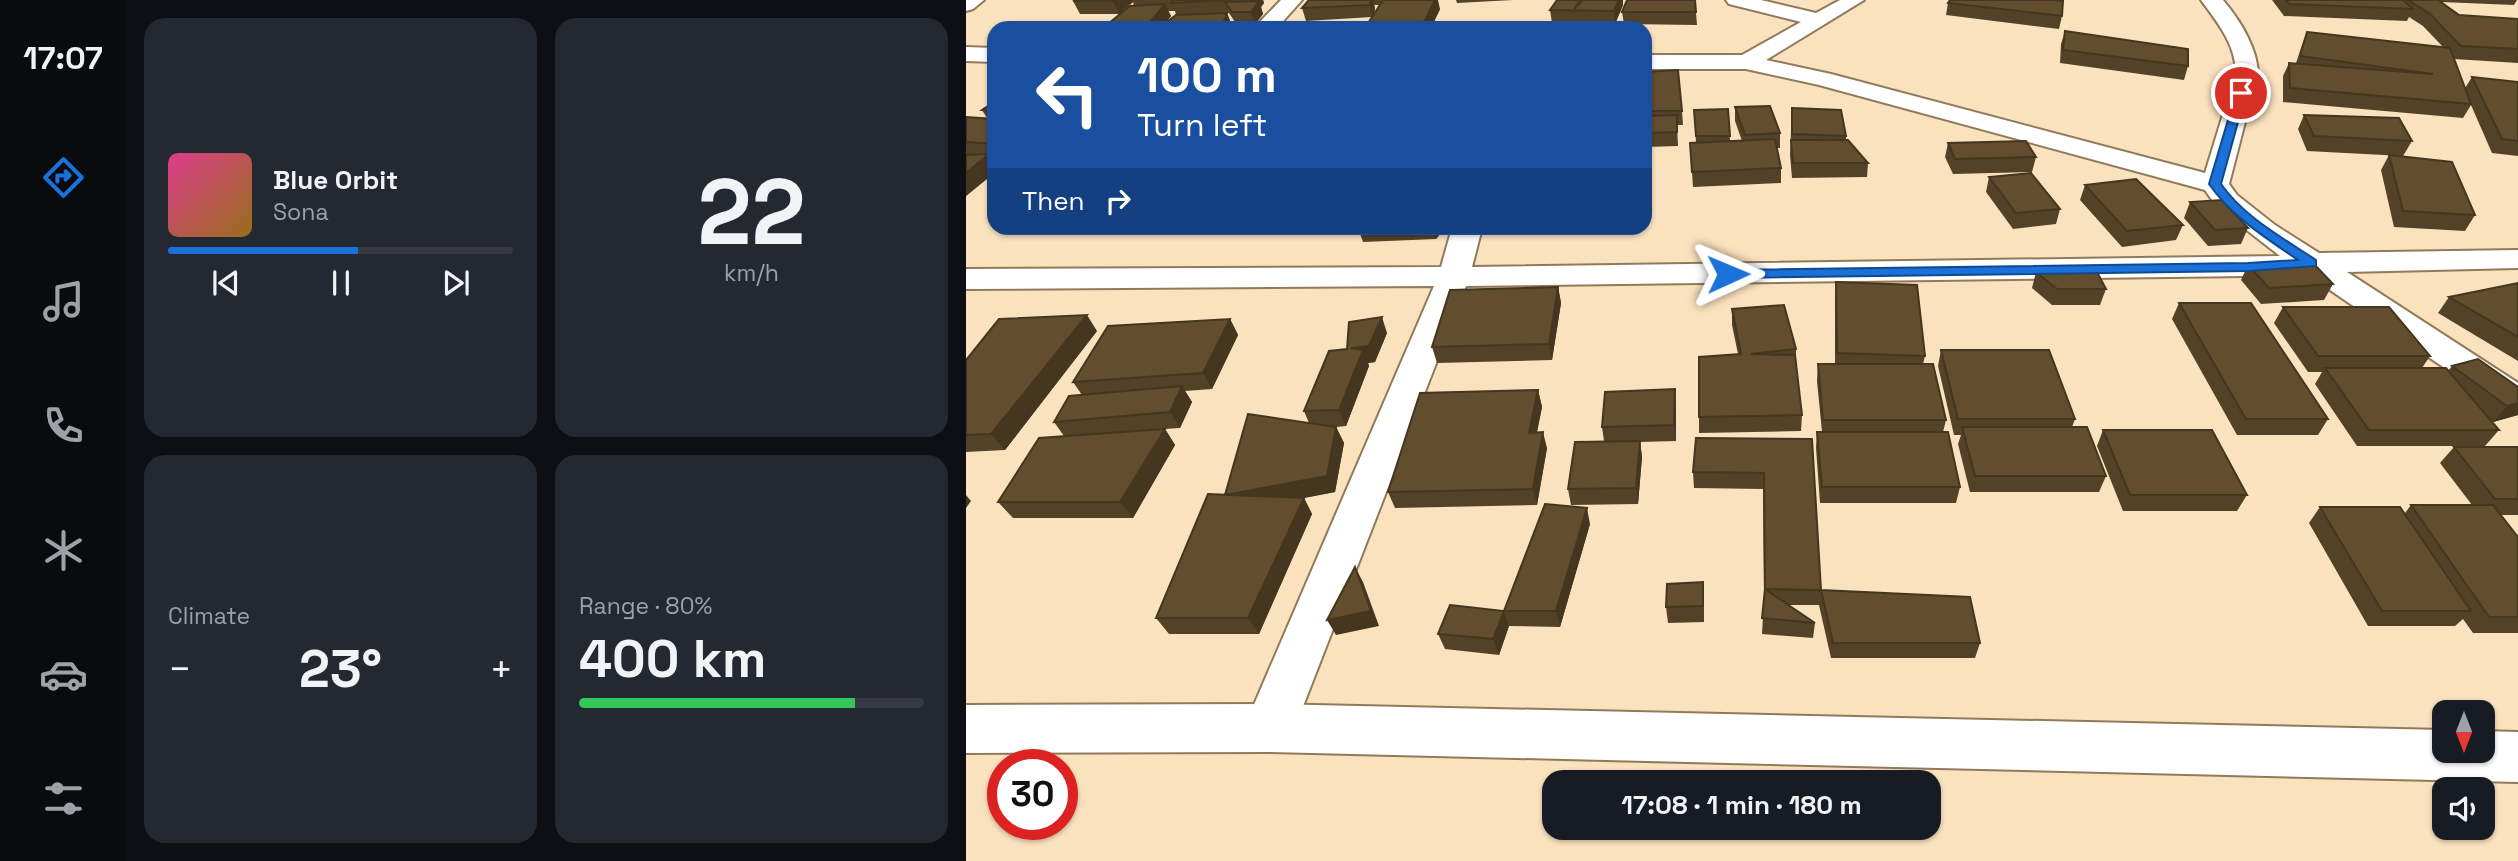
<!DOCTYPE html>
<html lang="en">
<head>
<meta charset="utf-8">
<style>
	:root { --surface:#171b24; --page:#242831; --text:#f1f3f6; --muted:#9ea1a6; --line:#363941; --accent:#1a71da }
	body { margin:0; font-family:"Space Grotesk",sans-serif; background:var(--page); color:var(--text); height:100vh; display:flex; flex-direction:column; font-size:26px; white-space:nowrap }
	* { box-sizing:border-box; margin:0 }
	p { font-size:23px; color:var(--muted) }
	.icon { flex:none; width:38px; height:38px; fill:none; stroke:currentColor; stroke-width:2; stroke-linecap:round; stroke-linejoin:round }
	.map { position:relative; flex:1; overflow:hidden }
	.details { display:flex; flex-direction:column; gap:18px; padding:18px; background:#0d0f14; width:840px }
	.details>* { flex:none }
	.guide { position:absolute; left:21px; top:21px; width:665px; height:214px; border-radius:21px; box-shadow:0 2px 5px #0004; background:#1a4fa0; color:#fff; overflow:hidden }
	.needle { width:46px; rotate:180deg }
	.controls { position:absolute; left:1466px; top:700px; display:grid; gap:14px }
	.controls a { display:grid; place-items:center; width:63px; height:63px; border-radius:14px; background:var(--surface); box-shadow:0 2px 5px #0004; font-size:35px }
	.speed { position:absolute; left:21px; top:749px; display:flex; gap:14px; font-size:35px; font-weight:700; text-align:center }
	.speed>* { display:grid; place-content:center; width:91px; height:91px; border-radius:50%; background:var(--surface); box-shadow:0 2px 5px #0004; line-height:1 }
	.speed .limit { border:10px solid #d22; background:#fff; color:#111 }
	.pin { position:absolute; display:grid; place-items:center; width:60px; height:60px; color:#fff; margin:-30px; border:4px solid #fff; border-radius:50%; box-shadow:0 2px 7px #0007 }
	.me { position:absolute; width:77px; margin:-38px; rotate:89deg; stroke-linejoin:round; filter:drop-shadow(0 0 5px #0008) }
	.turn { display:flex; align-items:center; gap:24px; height:147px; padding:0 35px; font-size:32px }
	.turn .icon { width:91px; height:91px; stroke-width:2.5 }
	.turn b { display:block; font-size:49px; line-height:60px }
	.then { display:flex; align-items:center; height:66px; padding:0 35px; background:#0003; gap:14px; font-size:26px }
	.big { font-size:52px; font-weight:800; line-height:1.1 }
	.details .card { flex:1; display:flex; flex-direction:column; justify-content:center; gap:10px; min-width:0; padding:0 24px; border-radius:21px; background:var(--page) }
	.details .dial { align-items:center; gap:0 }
	.dial b { font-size:91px; line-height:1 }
	.song { display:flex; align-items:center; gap:21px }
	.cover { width:84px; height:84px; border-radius:10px; background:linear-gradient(135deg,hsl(330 70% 55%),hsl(40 70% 35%)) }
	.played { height:7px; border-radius:4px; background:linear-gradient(90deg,var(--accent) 55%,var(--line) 55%) }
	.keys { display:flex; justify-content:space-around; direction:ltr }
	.heat { display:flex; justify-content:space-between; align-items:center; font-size:38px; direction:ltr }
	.charge { height:10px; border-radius:5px; background:linear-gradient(90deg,#34c759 80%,var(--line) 0) }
	.details .tiles { flex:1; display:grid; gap:18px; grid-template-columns:repeat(2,1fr) }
	.trip { position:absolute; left:576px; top:770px; width:399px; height:70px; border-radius:21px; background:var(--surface); box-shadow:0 2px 5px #0004; font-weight:800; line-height:70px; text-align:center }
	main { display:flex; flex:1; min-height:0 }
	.menu { display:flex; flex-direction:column; width:126px; justify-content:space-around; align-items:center; background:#090b0e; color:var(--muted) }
	.menu .icon { width:49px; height:49px }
	.menu .active { color:var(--accent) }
	.menu b { font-size:32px; color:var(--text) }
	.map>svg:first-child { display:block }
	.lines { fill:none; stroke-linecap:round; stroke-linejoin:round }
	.minor-casing { stroke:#917a5a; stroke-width:4 }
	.tertiary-casing { stroke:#917a5a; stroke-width:4 }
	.minor { fill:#fff; fill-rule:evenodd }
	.tertiary { fill:#fff; fill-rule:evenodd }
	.wall { fill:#544228; fill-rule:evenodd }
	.shaded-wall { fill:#453620 }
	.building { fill:#624d2e; stroke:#453620; stroke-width:2 }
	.route { fill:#1a71da; stroke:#11498e; stroke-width:2 }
</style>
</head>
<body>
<main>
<nav class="menu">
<b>17:07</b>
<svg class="icon active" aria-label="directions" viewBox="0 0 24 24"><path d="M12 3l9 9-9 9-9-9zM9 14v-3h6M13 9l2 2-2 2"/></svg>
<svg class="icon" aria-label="music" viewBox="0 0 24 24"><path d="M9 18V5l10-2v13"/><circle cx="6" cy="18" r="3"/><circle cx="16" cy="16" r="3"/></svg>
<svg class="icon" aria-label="phone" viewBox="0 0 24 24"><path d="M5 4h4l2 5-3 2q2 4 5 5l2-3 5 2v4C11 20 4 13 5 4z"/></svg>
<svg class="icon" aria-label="climate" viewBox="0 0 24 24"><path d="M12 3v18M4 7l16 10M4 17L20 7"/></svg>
<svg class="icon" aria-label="car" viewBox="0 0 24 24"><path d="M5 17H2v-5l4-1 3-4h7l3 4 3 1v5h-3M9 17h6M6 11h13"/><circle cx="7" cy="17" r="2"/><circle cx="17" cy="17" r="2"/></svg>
<svg class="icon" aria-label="filters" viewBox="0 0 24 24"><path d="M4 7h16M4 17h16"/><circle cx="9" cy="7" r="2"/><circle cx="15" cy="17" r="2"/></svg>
</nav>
<section class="details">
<div class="tiles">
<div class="card">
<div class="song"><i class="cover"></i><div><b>Blue Orbit</b><p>Sona</p></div></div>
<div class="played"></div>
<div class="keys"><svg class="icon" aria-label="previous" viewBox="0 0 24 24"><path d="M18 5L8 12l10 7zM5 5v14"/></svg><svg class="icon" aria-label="pause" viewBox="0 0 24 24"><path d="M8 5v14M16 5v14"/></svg><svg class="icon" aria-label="next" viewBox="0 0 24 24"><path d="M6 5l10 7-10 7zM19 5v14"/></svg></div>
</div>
<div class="card dial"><b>22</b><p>km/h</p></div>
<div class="card"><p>Climate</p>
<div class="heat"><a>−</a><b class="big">23°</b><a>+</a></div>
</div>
<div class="card"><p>Range · 80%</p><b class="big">400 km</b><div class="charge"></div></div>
</div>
</section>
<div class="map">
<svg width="1552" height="861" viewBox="0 0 1552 861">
	<rect width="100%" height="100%" fill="#fbe2be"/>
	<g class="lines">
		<!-- minor casing -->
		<g class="minor-casing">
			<path id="minor" d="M0 0H18L7 9 0 11Z
				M315 0H336L311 28H288Z
				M760 0H795L850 13 874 0H898L800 60 865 74 1239 173 1270 72C1269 43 1251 22 1235 0H1257C1273 19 1290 46 1292 72L1263 184 1271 195 1309 225 1353 253 1552 250V268L1381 272 1552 383V413L1539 409 1339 273 1282 276 500 286 322 745 304 752 286 745 278 728 468 286 0 289V269L475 267 486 228H516L506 267 1314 256 1251 207 1239 190 853 85 780 69H679V55H776L835 22 763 4Z
				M0 47 28 48V62L0 61Z"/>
		</g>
		<!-- tertiary casing -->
		<g class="tertiary-casing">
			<path id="tertiary" d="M304 704 1479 730V751H1517V731L1552 732V782L304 752 0 753V705Z"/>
		</g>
		<!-- minor -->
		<use href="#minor" class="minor"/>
		<!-- tertiary -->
		<use href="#tertiary" class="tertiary"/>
	</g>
	<!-- wall -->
	<path class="wall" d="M109 0H297L298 3 295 7 297 14 289 24 271 25 263 13 238 14 261 13 266 26 265 28H137L168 6 167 2 153 14H114L107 1ZM202 11H209L210 15 200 22 205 16Z
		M343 0H416L413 5H408L409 8 408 15 474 9 465 28H399L406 17 340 21 336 8Z
		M490 0H547L491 3Z
		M591 0H657V5L649 24 586 23 584 10Z
		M729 0 731 25 658 24 656 12Z
		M1306 0H1551L1548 5 1475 2 1493 15 1552 19V63L1488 59 1499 88 1506 77 1552 82V156L1526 153 1505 105 1497 118 1317 102V76L1323 63H1330L1336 45 1341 32 1477 47 1457 26 1443 17 1441 21 1318 16Z
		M982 3 1096 16 1093 29 980 15Z
		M1099 31 1222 66 1218 80 1094 63 1095 44Z
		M679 72 716 111 717 125H711L712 146 679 147Z
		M28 102V158H26L28 161V173L0 196V117L21 118 16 110Z
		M769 107 814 133V148H811L815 168V183L727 187 724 143 730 142 728 110 762 109 764 141H776L769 121Z
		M826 108 880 136V140L902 163 901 177 826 178 824 155Z
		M1338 115 1446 141 1437 156 1341 151 1332 129Z
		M982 143 1070 157 1066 172 987 174 979 157Z
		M1423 155 1509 215 1499 231 1428 227 1415 170Z
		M1023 177 1094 209 1090 224 1047 229 1020 192Z
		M1119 185 1217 225 1210 240 1156 247 1114 200Z
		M1224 202 1282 228 1275 244 1242 246 1218 218Z
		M245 228H280L277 230 246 229Z
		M392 228H479L470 239 397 242Z
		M1282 265 1367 284 1358 300 1295 304 1275 280Z
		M1070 272 1140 289 1134 305H1086L1066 288Z
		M870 282 959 356 957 364 980 420 977 432 994 487 990 503H854L850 448 851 432H856L851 381 852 364H869V298Z
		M1552 283V361L1472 313 1483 297Z
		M592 287 595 303 586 360 471 363 466 347Z
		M1213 303 1362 419 1352 435H1271L1206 319Z
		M1317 307 1464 356 1456 368 1482 371 1486 366 1552 387V415L1527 422 1525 421 1533 430 1519 446H1391L1349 384 1356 372H1342L1308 323Z
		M766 309 830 349V364L836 415 835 431 733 433V417L772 354 766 325Z
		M264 319 272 335 246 389 219 391 226 402 214 428 199 429 209 445 167 518H47L32 502 98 436 88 422 116 395 107 382Z
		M131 331 39 450 0 452V360Z
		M421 333 409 362 402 363 403 366 380 426 370 427 378 443 369 492 338 498 346 514 293 634H203L190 618 259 495 343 423 338 411 381 349Z
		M975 350 1109 419 1106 427 1140 476 1133 492H1004L992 444 995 435H988L972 366Z
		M709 389 710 406V441L674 442 676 457 672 504 605 505 602 489 638 441 636 427Z
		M572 390 576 407 571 433 581 448 571 505 429 508 422 492Z
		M1137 430 1281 495 1271 511H1157L1131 446Z
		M846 439 855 590 1014 643 1009 658H865L853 605H822L849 623 847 638 796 634 798 596 797 489 728 488 727 472Z
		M1488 447H1552V515H1535L1552 537V633H1507L1497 619 1489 626H1402L1343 523 1354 507 1439 513 1445 505H1506L1474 463Z
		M624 524 594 627 543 626 533 655 479 649 472 634 538 611Z
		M738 598V622L702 623 700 607Z"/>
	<!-- shaded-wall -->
	<path class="shaded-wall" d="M148 0H168H166L167 2 153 14 147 1Z
		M288 0H297L298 3 295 7 297 14 289 24 285 12 290 5Z
		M405 0H407L409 8 407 17 404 5Z
		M469 0H472L474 9 465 28H455Z
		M653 0H657V5L649 24 648 11Z
		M199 4 205 16 196 28H167Z
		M261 13 266 26 265 28H257L256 26Z
		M23 154 28 161V173L0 196V173Z
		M467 228H479L470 239Z
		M592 287 595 303 586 360 583 344Z
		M121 315 131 331 39 450 25 434Z
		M416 317 421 333 409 362 402 363 403 366 380 426 373 410 385 348Z
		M264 319 272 335 246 389 237 373Z
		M216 386 226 402 214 428 204 412Z
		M709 389 710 406V441L708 425Z
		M572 390 576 407 567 449 563 433Z
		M1552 403V415L1527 422 1541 406Z
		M370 427 378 443 369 492 269 511 259 495Z
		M199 429 209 445 167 518 154 502Z
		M577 432 581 448 571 505 567 489Z
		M674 441 676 457 672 504 670 488Z
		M0 495 5 501 0 508Z
		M338 498 346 514 293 634 282 618Z
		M621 508 624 524 594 627 590 611Z
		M389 567 397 582 413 626 370 635 361 620Z
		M538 611 543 626 533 655 527 639Z"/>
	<!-- building -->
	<path class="building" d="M109 0H148L147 1H107Z
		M208 0H268L205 3Z
		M343 0H405L404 5 336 8Z
		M417 0H469L455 28H399Z
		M591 0H614L608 9 617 0H653L648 11 584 10Z
		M661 0H729L730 12H656Z
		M984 0H1087L1097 1 1096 16 982 3Z
		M1320 0H1437L1447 9 1323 4Z
		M1442 0H1472L1493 15 1552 19V49L1495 46 1464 14Z
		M293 1 285 12H266L259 2Z
		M199 4 181 26 167 28H137L164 6Z
		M261 13 256 26 193 28 210 15Z
		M1099 31 1222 49V66L1097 50Z
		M1341 32 1484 48 1505 104 1324 88 1323 63 1467 74 1334 56Z
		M712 70 716 111H679V72Z
		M1506 77 1552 82V141L1536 139Z
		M28 102V111L16 110Z
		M804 106 814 133 779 135 769 107Z
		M826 108 875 110 880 136 826 134Z
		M762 109 764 136H730L728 110Z
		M711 115V132L679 133V116Z
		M1338 115 1433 118 1446 141 1348 136Z
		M0 117 28 119V144L0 142Z
		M809 139 815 168 726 172 724 143Z
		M825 140H882L902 163H827Z
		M1060 141 1070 157 989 159 982 143Z
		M23 154 0 173V155Z
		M1423 155 1486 162 1509 215 1437 211Z
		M1065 173 1094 209 1050 213 1023 177Z
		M1170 179 1217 225 1161 231 1119 185Z
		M1256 200 1282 228 1249 230 1224 202Z
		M1345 261 1367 284 1303 288 1282 265Z
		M1070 272H1131L1140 289H1091Z
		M870 282 951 285 959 356 871 353Z
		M1552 283V337L1483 297Z
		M592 287 583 344 466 347 484 290Z
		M1213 303H1285L1362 419H1280Z
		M818 305 830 349 785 354 829 355 836 415 733 417V357L775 354 766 309Z
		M1317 307H1423L1464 356H1352Z
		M121 315 25 434 0 435V360L33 319Z
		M416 317 403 346 385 348 397 350 373 410 338 411 363 351 381 349 383 322Z
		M264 319 237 373 107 382 142 326Z
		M975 350H1083L1109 419H992Z
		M1512 359 1552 387V403L1541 406 1486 366Z
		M852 364H967L980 420H857Z
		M1359 368H1480L1533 430H1403Z
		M216 386 204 412 88 422 103 396Z
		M709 389 708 425 636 427 639 392Z
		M572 390 563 433 577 432 567 489 422 492 454 393Z
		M282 414 370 427 361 476 259 495Z
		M996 427H1121L1140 476H1009Z
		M199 429 154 502H32L73 438Z
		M1137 430H1246L1281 495H1164Z
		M851 432H982L994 487H856Z
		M730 438 846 439 855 590 1004 597 1014 643H867L855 590 799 589 798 473 727 472Z
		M674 441 670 488 602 489 609 442Z
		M1488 447H1552V499H1529Z
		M242 494 338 498 282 618H190Z
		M579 504 621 508 590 611H538Z
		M1445 505H1527L1552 537V617H1523Z
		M1354 507H1434L1505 611H1416Z
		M389 567 405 611 361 620Z
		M737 582V606L700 607 701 584Z
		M799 589 849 623 796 618Z
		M484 605 538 611 527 639 472 634Z"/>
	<!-- route -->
	<path class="route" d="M1275 90 1280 93 1255 184C1278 217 1317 238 1350 260V266L1282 271 762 278 755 274 762 270 1282 263 1332 260C1300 238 1266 217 1243 184L1270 93Z"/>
</svg>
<div class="controls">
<a><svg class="needle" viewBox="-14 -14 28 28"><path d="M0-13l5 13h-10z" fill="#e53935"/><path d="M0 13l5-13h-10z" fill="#9ea1a6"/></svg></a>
<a><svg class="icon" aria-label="sound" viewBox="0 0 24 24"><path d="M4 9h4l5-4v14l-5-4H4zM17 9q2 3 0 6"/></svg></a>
</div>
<div class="speed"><div class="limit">30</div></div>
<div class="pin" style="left:1275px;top:93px;background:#d93025"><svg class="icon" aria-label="arrive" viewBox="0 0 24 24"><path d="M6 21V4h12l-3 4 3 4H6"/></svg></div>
<svg class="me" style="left:762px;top:274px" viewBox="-20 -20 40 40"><path d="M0-17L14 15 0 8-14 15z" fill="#1a71da" stroke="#fff" stroke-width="4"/></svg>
<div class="trip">17:08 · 1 min · 180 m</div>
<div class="guide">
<div class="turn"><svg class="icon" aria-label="left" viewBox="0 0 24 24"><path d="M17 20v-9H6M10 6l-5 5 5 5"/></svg><div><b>100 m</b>Turn left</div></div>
<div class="then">Then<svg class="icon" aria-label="right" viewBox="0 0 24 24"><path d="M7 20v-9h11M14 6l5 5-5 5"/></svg></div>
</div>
</div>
</main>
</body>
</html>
